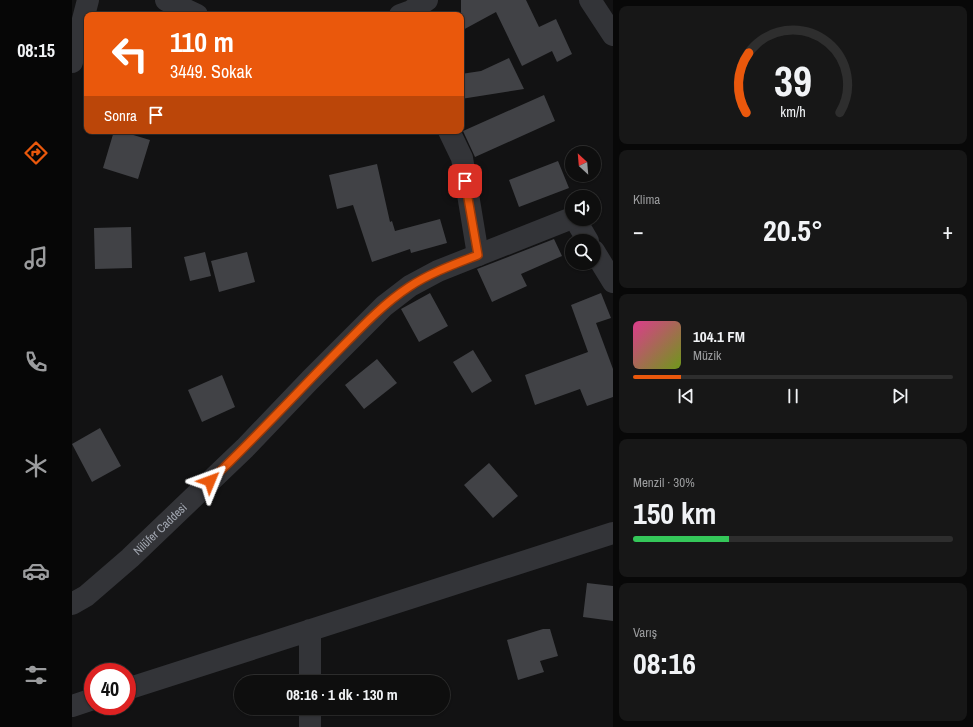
<!DOCTYPE html>
<html lang="tr">
<head>
<meta charset="utf-8">
<style>
	:root { --surface:#0e0e0e; --page:#171717; --text:#f1f3f6; --muted:#9b9c9e; --line:#2e2e2e; --accent:#ea580c }
	body { margin:0; font-family:"Archivo Narrow",sans-serif; background:var(--page); color:var(--text); height:100vh; display:flex; flex-direction:column; font-size:15px; white-space:nowrap }
	* { box-sizing:border-box; margin:0 }
	p { font-size:13px; color:var(--muted) }
	.icon { flex:none; width:22px; height:22px; fill:none; stroke:currentColor; stroke-width:2; stroke-linecap:round; stroke-linejoin:round }
	.map { position:relative; flex:1; overflow:hidden }
	.details { display:flex; flex-direction:column; gap:6px; padding:6px; background:#080808; width:360px }
	.details>* { flex:none }
	.banner { position:absolute; left:12px; top:12px; width:380px; height:122px; border-radius:8px; box-shadow:0 1px 3px #0004,0 0 0 1px var(--line); background:#ea580c; color:#fff; overflow:hidden }
	.needle { width:26px; rotate:334deg }
	.buttons { position:absolute; left:493px; top:146px; display:grid; gap:8px }
	.buttons a { display:grid; place-items:center; width:36px; height:36px; border-radius:50%; background:var(--surface); box-shadow:0 1px 3px #0004,0 0 0 1px var(--line); font-size:20px }
	.speed { position:absolute; left:12px; top:663px; display:flex; gap:8px; font-size:20px; font-weight:700; text-align:center }
	.speed>* { display:grid; place-content:center; width:52px; height:52px; border-radius:50%; background:var(--surface); box-shadow:0 1px 3px #0004,0 0 0 1px var(--line); line-height:1 }
	.speed .limit { border:6px solid #d22; background:#fff; color:#111 }
	.pin { position:absolute; display:grid; place-items:center; width:34px; height:34px; color:#fff; margin:-17px; border-radius:8px; box-shadow:0 2px 6px #0006 }
	.me { position:absolute; width:44px; margin:-22px; rotate:46deg; stroke-linejoin:round; filter:drop-shadow(0 0 3px #0008) }
	.turn { display:flex; align-items:center; gap:14px; height:84px; padding:0 20px; font-size:18px }
	.turn .icon { width:52px; height:52px; stroke-width:2.5 }
	.turn b { display:block; font-size:28px; line-height:34px }
	.then { display:flex; align-items:center; height:38px; padding:0 20px; background:#0003; gap:8px; font-size:15px }
	.big { font-size:30px; font-weight:700; line-height:1.1 }
	.details .card { flex:1; display:flex; flex-direction:column; justify-content:center; gap:6px; min-width:0; padding:0 14px; border-radius:8px; background:var(--page) }
	.details .dial { align-items:center; gap:0 }
	.dial svg { height:104px; overflow:visible; fill:none; stroke:var(--line); stroke-width:7; stroke-linecap:round; text-anchor:middle }
	.dial text { fill:var(--text); stroke:none }
	.song { display:flex; align-items:center; gap:12px }
	.cover { width:48px; height:48px; border-radius:6px; background:linear-gradient(135deg,hsl(330 70% 55%),hsl(80 70% 35%)) }
	.played { height:4px; border-radius:2px; background:linear-gradient(90deg,var(--accent) 15%,var(--line) 15%) }
	.keys { display:flex; justify-content:space-around; direction:ltr }
	.heat { display:flex; justify-content:space-between; align-items:center; font-size:22px; direction:ltr }
	.charge { height:6px; border-radius:3px; background:linear-gradient(90deg,#34c759 30%,var(--line) 0) }
	.trip { position:absolute; left:162px; top:675px; width:216px; height:40px; border-radius:20px; background:var(--surface); box-shadow:0 1px 3px #0004,0 0 0 1px var(--line); font-weight:700; line-height:40px; text-align:center }
	main { display:flex; flex:1; min-height:0 }
	.dock { display:flex; flex-direction:column; width:72px; justify-content:space-around; align-items:center; background:#060606; color:var(--muted) }
	.dock .icon { width:28px; height:28px }
	.dock .current { color:var(--accent) }
	.dock b { font-size:18px; color:var(--text) }
	.map>svg:first-child { display:block }
	.building { fill:#414246 }
	.lines { fill:none; stroke-linecap:round; stroke-linejoin:round }
	.minor { stroke:#333438; stroke-width:22 }
	.tertiary { stroke:#333438; stroke-width:22 }
	.route-casing { stroke:#983908; stroke-width:10 }
	.route { stroke:#ea580c; stroke-width:7 }
	.labels { text-anchor:middle; stroke-width:4; stroke-linejoin:round; paint-order:stroke }
	.street-label { font-size:12px; fill:#a4a9b3; stroke:#0d0d0e }
</style>
</head>
<body>
<main>
<nav class="dock">
<b>08:15</b>
<svg class="icon current" aria-label="directions" viewBox="0 0 24 24"><path d="M12 3l9 9-9 9-9-9zM9 14v-3h6M13 9l2 2-2 2"/></svg>
<svg class="icon" aria-label="music" viewBox="0 0 24 24"><path d="M9 18V5l10-2v13"/><circle cx="6" cy="18" r="3"/><circle cx="16" cy="16" r="3"/></svg>
<svg class="icon" aria-label="phone" viewBox="0 0 24 24"><path d="M5 4h4l2 5-3 2q2 4 5 5l2-3 5 2v4C11 20 4 13 5 4z"/></svg>
<svg class="icon" aria-label="climate" viewBox="0 0 24 24"><path d="M12 3v18M4 7l16 10M4 17L20 7"/></svg>
<svg class="icon" aria-label="car" viewBox="0 0 24 24"><path d="M5 17H2v-5l4-1 3-4h7l3 4 3 1v5h-3M9 17h6M6 11h13"/><circle cx="7" cy="17" r="2"/><circle cx="17" cy="17" r="2"/></svg>
<svg class="icon" aria-label="filters" viewBox="0 0 24 24"><path d="M4 7h16M4 17h16"/><circle cx="9" cy="7" r="2"/><circle cx="15" cy="17" r="2"/></svg>
</nav>
<div class="map">
<svg width="541" height="727" viewBox="0 0 541 727">
	<rect width="100%" height="100%" fill="#121213"/>
	<!-- building -->
	<path class="building" d="M389 0H454L467 27 484 19 500 54 485 62 480 51 450 66 424 12 389 31Z
		M437 58 452 89 389 99V74L409 71Z
		M472 95 483 121 403 157 391 131Z
		M42 131H48L78 140 66 179 31 168Z
		M486 161 497 188 447 207 437 180Z
		M305 164 318 222 320 221 323 231 368 219 375 243 339 253 338 249 300 262 281 205 265 209 257 175Z
		M59 227 60 268 23 269 22 228Z
		M482 239 490 256 449 274 455 286 420 302 405 269Z
		M133 252 139 276 118 281 112 257Z
		M175 252 183 282 147 292 139 261Z
		M358 293 376 326 347 342 329 309Z
		M529 293 539 318 524 323 541 369V397L515 406 508 389 463 405 453 375 516 352 499 305Z
		M401 350 420 381 400 393 381 362Z
		M305 359 325 383 292 409 273 385Z
		M150 375 163 407 130 422 116 390Z
		M28 428 49 466 20 482 0 444Z
		M417 463 446 496 421 518 392 485Z
		M515 583 541 586V621L511 617Z
		M471 629H478L486 656 468 661 472 672 446 680 435 640Z"/>
	<g class="lines">
		<!-- minor -->
		<path class="minor" d="M94 0 125 15
			M328 15 339 11 355 0
			M377 131 390 158 406 255
			M238 630V682
			M55 689 541 533
			M0 706 21 699
			M238 708V727"/>
		<!-- tertiary -->
		<g class="tertiary">
			<path d="M518 0 541 35"/>
			<path d="M0 62 16 0"/>
			<path d="M503 219 516 241"/>
			<path d="M522 251 541 282"/>
			<path id="s1" d="M0 604 14 596 58 558 173 448 238 380 312 306 338 286 366 271 500 218"/>
		</g>
	</g>
	<g class="lines">
		<!-- route casing -->
		<g class="route-casing">
			<path id="route" d="M138 481C180 441 219 399 259 358 284 333 308 306 337 287 358 273 383 264 406 255L393 181"/>
		</g>
		<!-- route -->
		<use href="#route" class="route"/>
	</g>
	<g class="labels">
		<!-- street labels -->
		<g class="street-label">
			<text dy="4" stroke="none"><textPath href="#s1" startOffset="116">Nilüfer Caddesi</textPath></text>
		</g>
	</g>
</svg>
<div class="buttons">
<a><svg class="needle" viewBox="-14 -14 28 28"><path d="M0-13l5 13h-10z" fill="#e53935"/><path d="M0 13l5-13h-10z" fill="#9b9c9e"/></svg></a>
<a><svg class="icon" aria-label="sound" viewBox="0 0 24 24"><path d="M4 9h4l5-4v14l-5-4H4zM17 9q2 3 0 6"/></svg></a>
<a><svg class="icon" aria-label="search" viewBox="0 0 24 24"><circle cx="10" cy="10" r="6"/><path d="M15 15l6 6"/></svg></a>
</div>
<div class="speed"><div class="limit">40</div></div>
<div class="pin" style="left:393px;top:181px;background:#d93025"><svg class="icon" aria-label="arrive" viewBox="0 0 24 24"><path d="M6 21V4h12l-3 4 3 4H6"/></svg></div>
<svg class="me" style="left:138px;top:481px" viewBox="-20 -20 40 40"><path d="M0-17L14 15 0 8-14 15z" fill="#ea580c" stroke="#fff" stroke-width="4"/></svg>
<div class="trip">08:16 · 1 dk · 130 m</div>
<div class="banner">
<div class="turn"><svg class="icon" aria-label="left" viewBox="0 0 24 24"><path d="M17 20v-9H6M10 6l-5 5 5 5"/></svg><div><b>110 m</b>3449. Sokak</div></div>
<div class="then">Sonra<svg class="icon" aria-label="arrive" viewBox="0 0 24 24"><path d="M6 21V4h12l-3 4 3 4H6"/></svg></div>
</div>
</div>
<section class="details">
<div class="card dial"><svg viewBox="0 0 100 80">
<path d="M14 69A42 42 0 1 1 86 69"/>
<path d="M14 69A42 42 0 0 1 16 23" stroke="#ea580c"/>
<text x="50" y="56" font-size="32" font-weight="700">39</text>
<text x="50" y="72" font-size="11">km/h</text>
</svg></div>
<div class="card"><p>Klima</p>
<div class="heat"><a>−</a><b class="big">20.5°</b><a>+</a></div>
</div>
<div class="card">
<div class="song"><i class="cover"></i><div><b>104.1 FM</b><p>Müzik</p></div></div>
<div class="played"></div>
<div class="keys"><svg class="icon" aria-label="previous" viewBox="0 0 24 24"><path d="M18 5L8 12l10 7zM5 5v14"/></svg><svg class="icon" aria-label="pause" viewBox="0 0 24 24"><path d="M8 5v14M16 5v14"/></svg><svg class="icon" aria-label="next" viewBox="0 0 24 24"><path d="M6 5l10 7-10 7zM19 5v14"/></svg></div>
</div>
<div class="card"><p>Menzil · 30%</p><b class="big">150 km</b><div class="charge"></div></div>
<div class="card"><p>Varış</p><b class="big">08:16</b></div>
</section>
</main>
</body>
</html>
